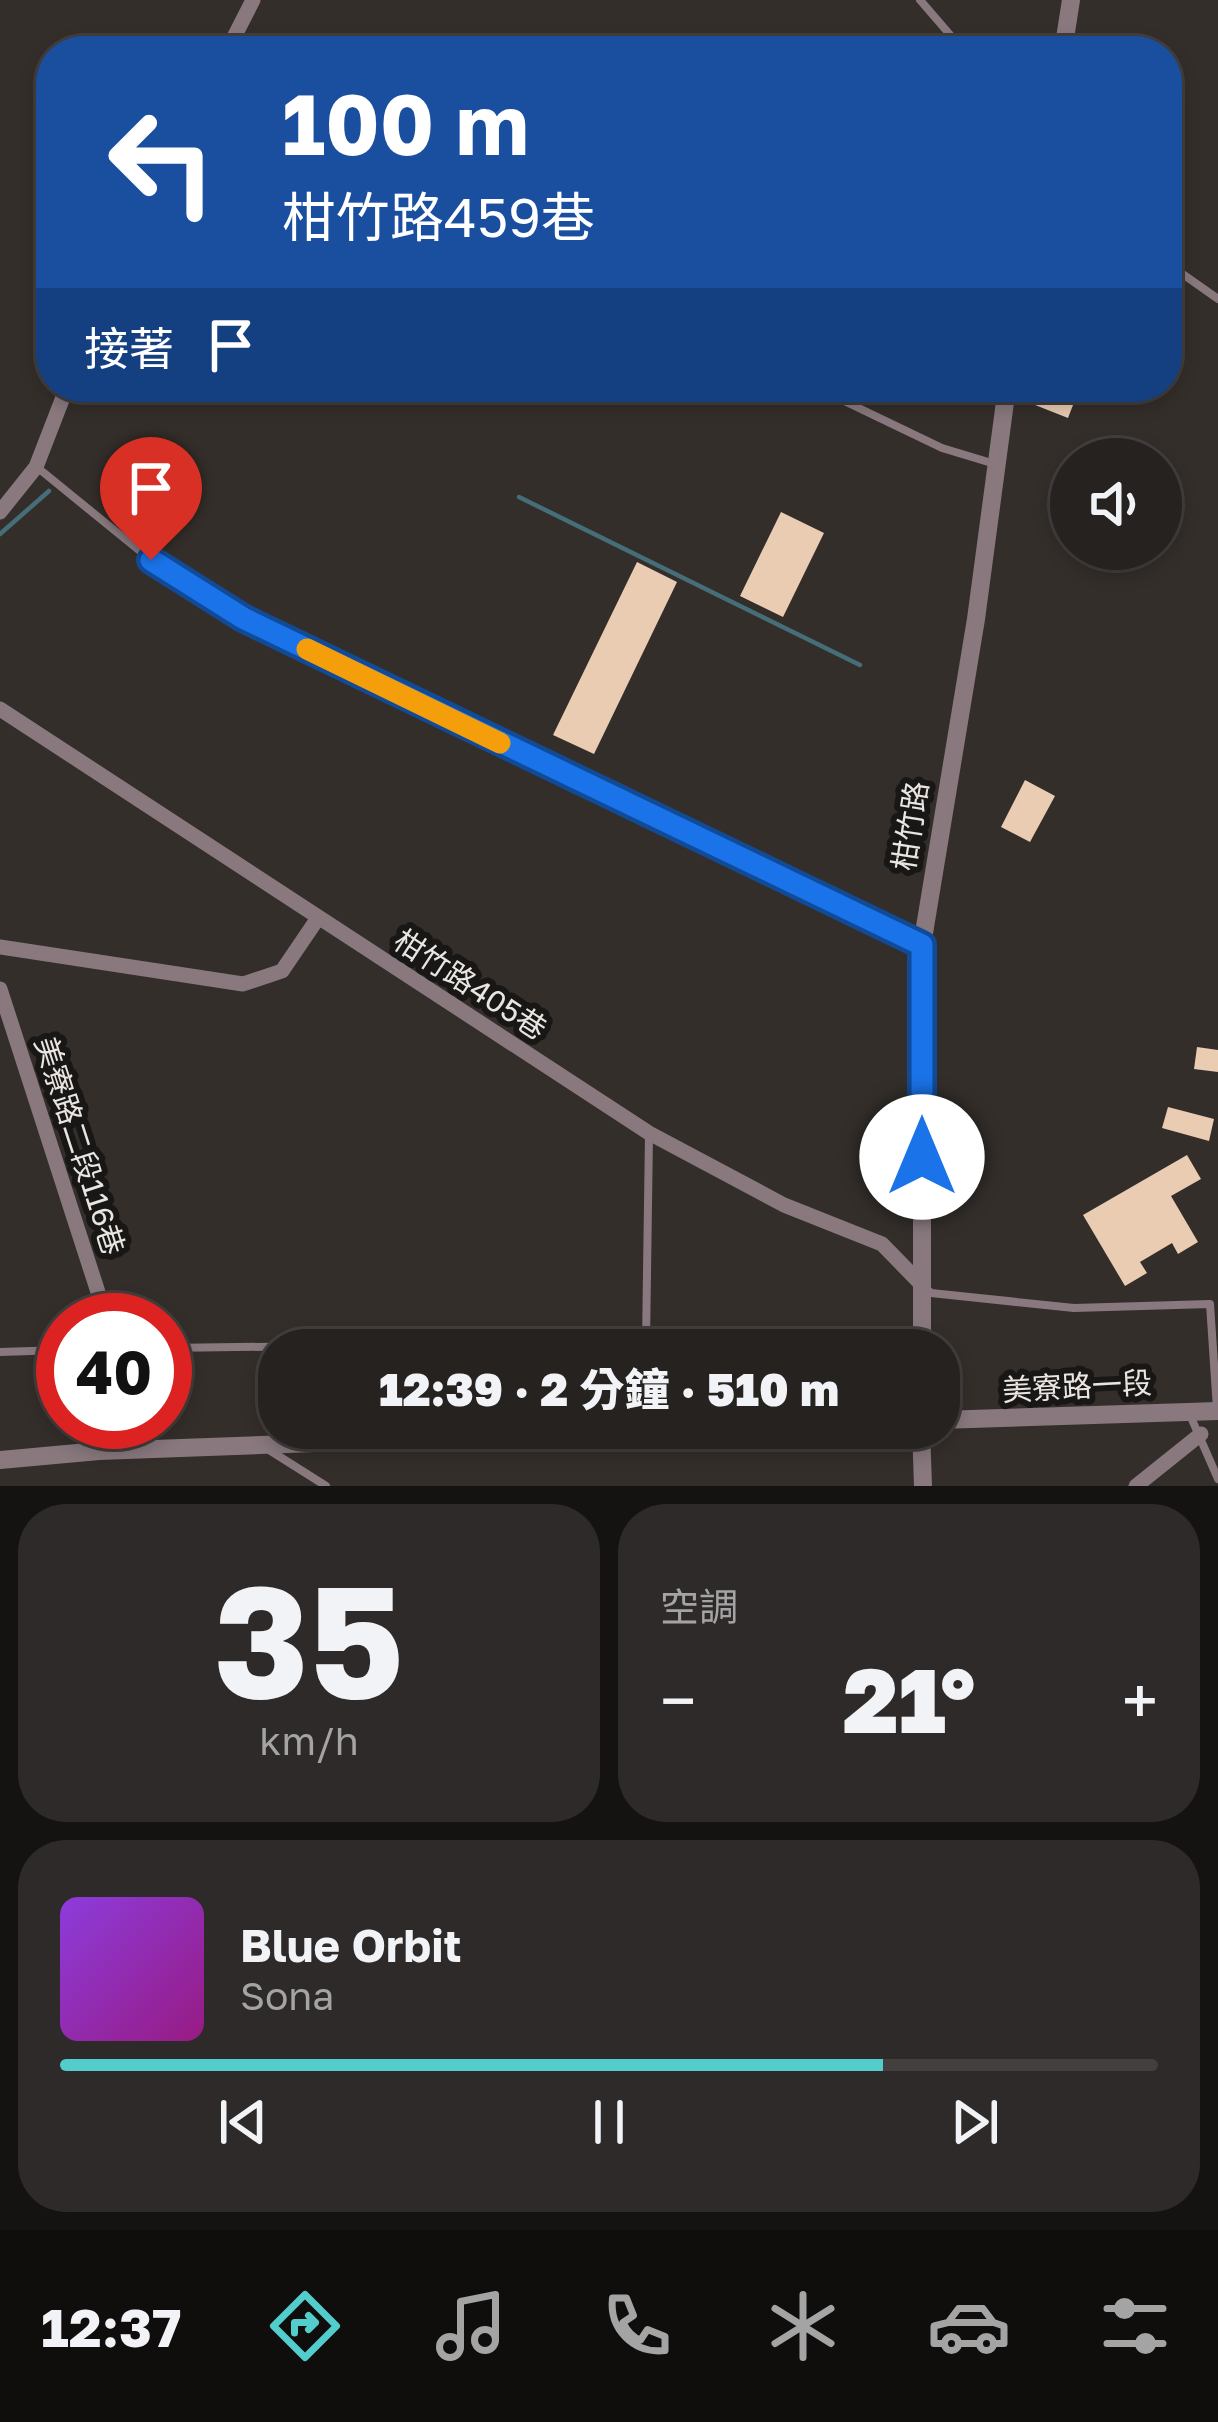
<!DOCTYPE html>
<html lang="zh-TW">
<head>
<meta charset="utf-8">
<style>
	:root { --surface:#262220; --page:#2e2a29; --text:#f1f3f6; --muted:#a4a4a5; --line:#423f3e; --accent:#53cdcb }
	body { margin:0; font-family:"Golos Text","Noto Sans TC",sans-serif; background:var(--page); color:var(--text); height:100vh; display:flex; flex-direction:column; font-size:45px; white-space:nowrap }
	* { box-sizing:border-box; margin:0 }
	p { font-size:39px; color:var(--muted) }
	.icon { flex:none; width:66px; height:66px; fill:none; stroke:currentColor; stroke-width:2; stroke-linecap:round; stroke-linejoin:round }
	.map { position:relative; height:1486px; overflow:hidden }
	.details { display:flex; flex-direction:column; gap:18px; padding:18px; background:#151312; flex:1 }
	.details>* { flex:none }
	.banner { position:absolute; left:36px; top:36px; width:1146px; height:366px; border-radius:48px; box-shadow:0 6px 18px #0003,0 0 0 3px var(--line); background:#1a4fa0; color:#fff; overflow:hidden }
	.fabs { position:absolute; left:1050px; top:438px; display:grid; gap:24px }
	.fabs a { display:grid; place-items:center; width:132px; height:132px; border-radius:50%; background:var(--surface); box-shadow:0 6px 18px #0003,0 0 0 3px var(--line); font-size:60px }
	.speed { position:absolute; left:36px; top:1293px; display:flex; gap:24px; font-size:60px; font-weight:700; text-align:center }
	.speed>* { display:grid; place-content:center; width:156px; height:156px; border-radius:50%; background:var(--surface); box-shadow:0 6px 18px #0003,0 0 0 3px var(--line); line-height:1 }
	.speed .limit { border:18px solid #d22; background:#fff; color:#111 }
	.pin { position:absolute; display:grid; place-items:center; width:102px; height:102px; color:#fff; margin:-123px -51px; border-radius:50% 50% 50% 0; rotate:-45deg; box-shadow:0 0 12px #0007 }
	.pin .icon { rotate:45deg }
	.me { position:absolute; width:132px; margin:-66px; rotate:0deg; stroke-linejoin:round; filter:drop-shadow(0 0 9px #0008) }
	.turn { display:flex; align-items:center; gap:42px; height:252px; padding:0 48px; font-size:54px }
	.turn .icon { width:156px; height:156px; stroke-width:2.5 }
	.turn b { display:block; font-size:84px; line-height:102px }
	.then { display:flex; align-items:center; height:114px; padding:0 48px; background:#0003; gap:24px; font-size:45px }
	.big { font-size:90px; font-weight:800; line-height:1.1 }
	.details .card { flex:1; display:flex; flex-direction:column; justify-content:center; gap:18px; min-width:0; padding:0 42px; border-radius:48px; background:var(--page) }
	.details .dial { align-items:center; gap:0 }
	.dial b { font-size:156px; line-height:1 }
	.song { display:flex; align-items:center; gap:36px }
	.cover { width:144px; height:144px; border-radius:18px; background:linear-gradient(135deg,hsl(270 70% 55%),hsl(310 70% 35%)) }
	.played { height:12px; border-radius:6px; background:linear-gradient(90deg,var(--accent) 75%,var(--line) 75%) }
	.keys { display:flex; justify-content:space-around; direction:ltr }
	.heat { display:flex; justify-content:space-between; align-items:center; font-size:66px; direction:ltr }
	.details .tiles { flex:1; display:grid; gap:18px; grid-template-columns:1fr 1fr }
	.card:last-child { grid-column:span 2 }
	.trip { position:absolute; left:258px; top:1329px; width:702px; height:120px; border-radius:48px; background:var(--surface); box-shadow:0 6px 18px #0003,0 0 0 3px var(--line); font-weight:800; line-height:120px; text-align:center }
	.dock { display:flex; height:192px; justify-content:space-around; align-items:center; background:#0f0e0d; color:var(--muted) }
	.dock .icon { width:84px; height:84px }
	.dock .active { color:var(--accent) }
	.dock b { font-size:54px; color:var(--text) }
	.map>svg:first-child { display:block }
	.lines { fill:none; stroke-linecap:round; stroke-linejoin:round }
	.stream { stroke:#466e78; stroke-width:4.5 }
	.building { fill:#eaccb3 }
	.service { stroke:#89797f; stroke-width:8 }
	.minor { stroke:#89797f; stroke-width:15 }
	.tertiary { stroke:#89797f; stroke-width:18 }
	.route-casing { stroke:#114b97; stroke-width:30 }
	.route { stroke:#1a73e8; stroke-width:21 }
	.slow { stroke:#f59e0b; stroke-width:21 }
	.labels { text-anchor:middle; stroke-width:12; stroke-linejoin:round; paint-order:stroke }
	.street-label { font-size:30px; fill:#e8e5e2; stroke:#191715 }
</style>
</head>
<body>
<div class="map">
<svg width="1218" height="1486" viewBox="0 0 1218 1486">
	<rect width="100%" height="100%" fill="#332e2a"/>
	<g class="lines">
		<!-- stream -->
		<path class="stream" d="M519 497 860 665
			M0 534 49 491"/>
	</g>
	<!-- building -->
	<path class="building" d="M1036 387H1080L1068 418 1030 403Z
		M781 512 824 533 783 617 740 596Z
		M637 562 677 582 594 754 553 735Z
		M1025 780 1055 796 1030 842 1001 827Z
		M1197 1047 1218 1050V1072L1194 1069Z
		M1168 1107 1214 1119 1209 1141 1162 1128Z
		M1187 1155 1201 1179 1171 1196 1198 1242 1178 1254 1172 1243 1140 1262 1147 1273 1125 1286 1083 1215Z"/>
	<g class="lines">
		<!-- service -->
		<path class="service" d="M920 0 964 51
			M1167 263 1218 299
			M815 387 942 448 995 464
			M38 468 151 560 243 618 918 944
			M926 1288 931 1293 1074 1308 1210 1304 1217 1409
			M165 1348 646 1342 649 1135
			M0 1352 63 1350
			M1190 1415 1218 1479
			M266 1448 326 1486"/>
		<!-- minor -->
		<path class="minor" d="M227 51 253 0
			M0 512 36 467 67 387
			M0 709 649 1133 784 1205 882 1244 921 1284
			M0 947 243 984 282 971 318 918
			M0 989 107 1320
			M121 1422 124 1450
			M1136 1486 1201 1434"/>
		<!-- tertiary -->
		<path class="tertiary" d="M1063 51 1071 0
			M922 1350V945L976 619 1007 387
			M939 1420 1218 1411
			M921 1428 923 1486
			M0 1460 99 1451 717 1428"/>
	</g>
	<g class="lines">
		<!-- route casing -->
		<g class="route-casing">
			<path id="route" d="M151 560 243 618 922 945V1157"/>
		</g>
		<!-- route -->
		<use href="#route" class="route"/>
		<!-- slow -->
		<path class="slow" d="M307 649 500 743"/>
	</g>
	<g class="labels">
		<!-- street labels -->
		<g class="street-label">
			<text transform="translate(911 826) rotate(-81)" y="10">柑竹路</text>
			<text transform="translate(470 985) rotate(33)" y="10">柑竹路405巷</text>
			<text transform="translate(79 1146) rotate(72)" y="10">美寮路二段116巷</text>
			<text transform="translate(1077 1387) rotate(-3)" y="10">美寮路一段</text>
		</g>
	</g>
</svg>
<div class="fabs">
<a><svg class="icon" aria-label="sound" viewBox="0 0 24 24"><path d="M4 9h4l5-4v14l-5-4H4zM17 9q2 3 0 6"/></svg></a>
</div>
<div class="speed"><div class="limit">40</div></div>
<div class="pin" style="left:151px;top:560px;background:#d93025"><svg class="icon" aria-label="arrive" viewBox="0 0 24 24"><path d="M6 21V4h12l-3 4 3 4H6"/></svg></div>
<svg class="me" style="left:922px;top:1157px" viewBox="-20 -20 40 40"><circle r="19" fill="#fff"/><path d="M0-13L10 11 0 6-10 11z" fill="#1a73e8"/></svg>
<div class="trip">12:39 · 2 分鐘 · 510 m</div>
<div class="banner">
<div class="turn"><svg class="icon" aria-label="left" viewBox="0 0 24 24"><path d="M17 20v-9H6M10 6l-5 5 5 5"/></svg><div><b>100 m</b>柑竹路459巷</div></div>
<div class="then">接著<svg class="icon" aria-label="arrive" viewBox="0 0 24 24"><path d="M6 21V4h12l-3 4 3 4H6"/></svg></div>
</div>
</div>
<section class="details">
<div class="tiles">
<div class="card dial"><b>35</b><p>km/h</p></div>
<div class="card"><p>空調</p>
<div class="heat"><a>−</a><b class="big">21°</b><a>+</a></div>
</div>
<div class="card">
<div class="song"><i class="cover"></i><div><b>Blue Orbit</b><p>Sona</p></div></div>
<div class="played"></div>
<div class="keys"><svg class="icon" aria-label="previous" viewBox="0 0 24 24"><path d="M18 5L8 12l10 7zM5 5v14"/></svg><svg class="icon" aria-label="pause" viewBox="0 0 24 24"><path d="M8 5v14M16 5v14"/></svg><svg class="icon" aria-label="next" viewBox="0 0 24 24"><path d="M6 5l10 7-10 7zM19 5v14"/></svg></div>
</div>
</div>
</section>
<nav class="dock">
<b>12:37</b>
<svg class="icon active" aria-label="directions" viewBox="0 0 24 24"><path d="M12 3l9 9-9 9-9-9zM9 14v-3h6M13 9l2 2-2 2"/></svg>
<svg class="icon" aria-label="music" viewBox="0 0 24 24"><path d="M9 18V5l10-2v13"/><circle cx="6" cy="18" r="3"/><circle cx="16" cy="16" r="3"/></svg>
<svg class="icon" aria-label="phone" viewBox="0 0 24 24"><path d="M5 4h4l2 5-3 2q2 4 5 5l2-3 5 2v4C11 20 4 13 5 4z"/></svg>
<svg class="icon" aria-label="climate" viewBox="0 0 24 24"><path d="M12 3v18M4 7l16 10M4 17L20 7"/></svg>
<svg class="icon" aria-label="car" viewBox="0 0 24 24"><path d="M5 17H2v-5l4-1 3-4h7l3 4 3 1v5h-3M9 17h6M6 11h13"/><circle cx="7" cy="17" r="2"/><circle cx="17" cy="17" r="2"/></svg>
<svg class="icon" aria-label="filters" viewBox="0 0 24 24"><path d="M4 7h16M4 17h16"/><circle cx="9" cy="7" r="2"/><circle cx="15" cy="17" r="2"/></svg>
</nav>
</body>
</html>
